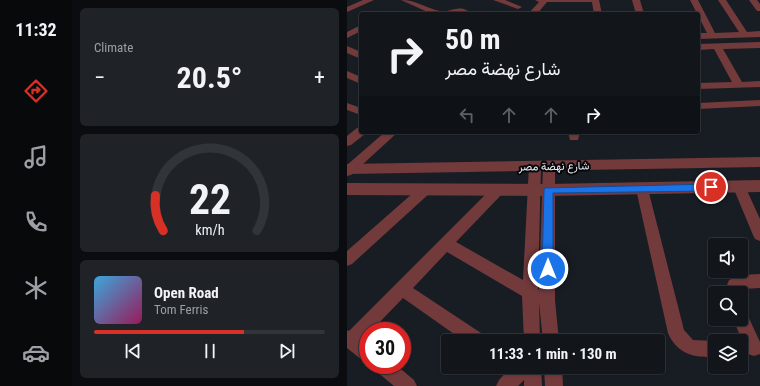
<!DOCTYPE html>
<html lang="en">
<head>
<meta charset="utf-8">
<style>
	:root { --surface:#12161b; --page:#1f2328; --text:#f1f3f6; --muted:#9c9fa3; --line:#31353a; --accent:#d93025 }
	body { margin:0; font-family:"Roboto Condensed",Vazirmatn,sans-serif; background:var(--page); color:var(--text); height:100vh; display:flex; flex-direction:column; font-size:15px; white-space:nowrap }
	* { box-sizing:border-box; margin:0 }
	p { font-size:13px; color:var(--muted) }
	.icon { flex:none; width:22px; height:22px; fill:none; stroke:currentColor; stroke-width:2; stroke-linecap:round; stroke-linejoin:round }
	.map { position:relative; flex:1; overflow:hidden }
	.side { display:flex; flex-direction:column; gap:8px; padding:8px; background:#0a0c0f; width:275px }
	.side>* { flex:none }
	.hud { position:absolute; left:12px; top:12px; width:341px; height:122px; border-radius:4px; box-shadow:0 1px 3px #0004,0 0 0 1px var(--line); background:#12161b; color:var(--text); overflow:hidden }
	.fabs { position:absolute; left:361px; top:238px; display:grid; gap:8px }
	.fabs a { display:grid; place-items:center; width:40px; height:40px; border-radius:4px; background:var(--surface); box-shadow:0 1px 3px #0004,0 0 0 1px var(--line); font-size:20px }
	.speed { position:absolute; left:12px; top:322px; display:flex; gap:8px; font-size:20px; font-weight:700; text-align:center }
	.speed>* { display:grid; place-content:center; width:52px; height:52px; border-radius:50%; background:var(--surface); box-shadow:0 1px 3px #0004,0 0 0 1px var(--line); line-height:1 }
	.speed .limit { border:6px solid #d22; background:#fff; color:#111 }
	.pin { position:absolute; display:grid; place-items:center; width:34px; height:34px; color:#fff; margin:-17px; border:2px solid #fff; border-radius:50%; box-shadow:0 1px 4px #0007 }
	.me { position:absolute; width:44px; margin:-22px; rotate:0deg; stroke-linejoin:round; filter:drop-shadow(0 0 3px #0008) }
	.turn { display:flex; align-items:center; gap:14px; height:84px; padding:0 20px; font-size:18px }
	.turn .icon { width:52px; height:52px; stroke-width:2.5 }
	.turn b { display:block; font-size:28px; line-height:34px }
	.lanes { display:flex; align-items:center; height:38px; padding:0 20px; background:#0003; justify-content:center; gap:20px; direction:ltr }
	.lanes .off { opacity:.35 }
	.big { font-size:30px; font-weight:700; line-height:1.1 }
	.side .widget { flex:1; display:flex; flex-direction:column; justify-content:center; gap:6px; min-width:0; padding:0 14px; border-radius:6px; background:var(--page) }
	.side .dial { align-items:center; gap:0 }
	.dial svg { height:104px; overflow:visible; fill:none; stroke:var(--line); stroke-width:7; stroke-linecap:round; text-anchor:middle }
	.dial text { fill:var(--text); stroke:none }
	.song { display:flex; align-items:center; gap:12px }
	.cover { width:48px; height:48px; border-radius:6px; background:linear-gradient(135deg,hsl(200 70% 55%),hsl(330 70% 35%)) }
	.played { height:4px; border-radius:2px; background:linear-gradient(90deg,var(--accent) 65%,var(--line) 65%) }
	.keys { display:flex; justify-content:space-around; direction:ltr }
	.heat { display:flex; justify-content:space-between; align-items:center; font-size:22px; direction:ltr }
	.trip { position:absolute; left:94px; top:334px; width:224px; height:40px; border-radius:4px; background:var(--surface); box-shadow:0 1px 3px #0004,0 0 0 1px var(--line); font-weight:700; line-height:40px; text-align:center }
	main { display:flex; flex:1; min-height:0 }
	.dock { display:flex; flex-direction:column; width:72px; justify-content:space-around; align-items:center; background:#07090b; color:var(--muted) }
	.dock .icon { width:28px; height:28px }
	.dock .on { color:var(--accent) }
	.dock b { font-size:18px; color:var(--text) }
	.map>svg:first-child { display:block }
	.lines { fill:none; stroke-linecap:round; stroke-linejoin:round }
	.minor { fill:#733a3c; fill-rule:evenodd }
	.tertiary { fill:#733a3c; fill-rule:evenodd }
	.route { fill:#1a73e8; stroke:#114b97 }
	.labels { text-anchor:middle; stroke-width:4; stroke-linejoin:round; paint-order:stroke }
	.street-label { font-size:11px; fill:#edf0f5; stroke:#05070a }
</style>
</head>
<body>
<main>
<nav class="dock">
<b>11:32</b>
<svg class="icon on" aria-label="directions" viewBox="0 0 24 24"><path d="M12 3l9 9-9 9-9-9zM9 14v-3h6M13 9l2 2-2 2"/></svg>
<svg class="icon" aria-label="music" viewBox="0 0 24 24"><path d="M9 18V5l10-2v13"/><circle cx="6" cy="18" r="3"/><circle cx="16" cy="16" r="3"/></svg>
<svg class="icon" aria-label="phone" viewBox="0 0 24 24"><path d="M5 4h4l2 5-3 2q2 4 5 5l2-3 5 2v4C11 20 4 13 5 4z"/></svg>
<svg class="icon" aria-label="climate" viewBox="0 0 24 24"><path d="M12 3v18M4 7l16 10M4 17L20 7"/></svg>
<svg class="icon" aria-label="car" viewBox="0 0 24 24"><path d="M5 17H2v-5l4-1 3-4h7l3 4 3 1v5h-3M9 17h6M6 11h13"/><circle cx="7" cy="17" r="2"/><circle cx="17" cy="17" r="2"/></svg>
</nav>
<section class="side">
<div class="widget"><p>Climate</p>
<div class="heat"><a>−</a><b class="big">20.5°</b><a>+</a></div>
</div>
<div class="widget dial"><svg viewBox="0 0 100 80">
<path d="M14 69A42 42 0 1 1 86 69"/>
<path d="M14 69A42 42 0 0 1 8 42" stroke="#d93025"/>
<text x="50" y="56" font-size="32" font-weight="700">22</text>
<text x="50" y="72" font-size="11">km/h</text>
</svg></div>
<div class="widget">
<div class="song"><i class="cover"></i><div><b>Open Road</b><p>Tom Ferris</p></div></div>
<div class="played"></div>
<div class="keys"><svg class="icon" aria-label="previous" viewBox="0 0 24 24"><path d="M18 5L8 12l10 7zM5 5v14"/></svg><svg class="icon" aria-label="pause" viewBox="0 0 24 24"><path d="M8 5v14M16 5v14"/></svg><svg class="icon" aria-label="next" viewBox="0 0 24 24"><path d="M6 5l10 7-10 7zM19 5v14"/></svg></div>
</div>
</section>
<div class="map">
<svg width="413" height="386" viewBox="0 0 413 386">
	<rect width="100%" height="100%" fill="#181d24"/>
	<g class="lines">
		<!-- minor -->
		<path class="minor" d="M16 0H27L0 12V7Z
			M54 0C70 0 78 8 93 11 102 14 112 2 125 14L109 13 85 14Z
			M146 0H158L175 7 171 9Z
			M188 0H252L255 14H247L245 2H200L190 14H181L192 2Z
			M285 0H293L297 14H289Z
			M343 0H351L368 33 392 32 371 0H379L400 32 413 31V37L351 39V33H360Z
			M402 0H410L413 4V11H410Z
			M14 25V31L0 38V32Z
			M413 42V48L376 49 395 82 413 81V87L351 89V83L385 82 367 49 351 50V44Z
			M0 46 14 52V59L0 53Z
			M0 71 14 77V84L0 78Z
			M413 100V106L351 109V103Z
			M0 103 14 108V115L0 110Z
			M14 127V132H19L18 134 4 145 0 146V136L10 128Z
			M38 132H51L4 175 0 176V165Z
			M221 132H233L231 140H223Z
			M188 162 192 163 194 166 191 289 192 290 196 166 198 163 202 162 206 163 208 166V300L212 341H196L192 302 193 341H177L175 296 100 252 66 288 137 335 139 341H117L56 298 24 331H21V334L16 340 21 343V363L15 360 0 348V330L2 331 146 187 151 185 156 187 157 190 156 193 109 242 176 280 182 166 184 163Z
			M392 182 397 184 413 219V241L408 239 406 235 386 187 387 184Z
			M79 184 84 186 85 189 84 192 5 264 0 266V251L74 186Z
			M295 184 300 186 301 189 337 330 346 340 369 341 368 357C347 358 330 354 321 333L289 189 290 186Z
			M413 274V288L395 289 393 293H377L382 280 393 275Z
			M394 311 400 314 413 342V354L407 356 401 354 386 319H394Z
			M26 365H49L67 380 70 386H47L29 371Z
			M164 367H194L195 386H177V380L171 386H149L152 380Z
			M197 367H215L216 386H198Z"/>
		<!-- tertiary -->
		<path class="tertiary" d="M413 157V167L0 174V164Z
			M413 180V192L201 196 0 195V183L201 184Z"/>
	</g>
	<!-- route -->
	<path class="route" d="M364 184 369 187 364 191 206 193V269L204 272 201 273 197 272 195 269 197 190 198 188Z"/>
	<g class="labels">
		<!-- street labels -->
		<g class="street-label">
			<text transform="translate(207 166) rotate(-1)" y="4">شارع نهضة مصر</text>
		</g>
	</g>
</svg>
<div class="fabs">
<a><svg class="icon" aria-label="sound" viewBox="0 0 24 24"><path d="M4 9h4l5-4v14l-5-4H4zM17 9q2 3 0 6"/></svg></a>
<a><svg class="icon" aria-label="search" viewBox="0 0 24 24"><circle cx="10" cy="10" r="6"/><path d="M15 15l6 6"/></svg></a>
<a><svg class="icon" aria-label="layers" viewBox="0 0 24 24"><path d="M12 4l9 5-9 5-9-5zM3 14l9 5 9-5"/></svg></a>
</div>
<div class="speed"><div class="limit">30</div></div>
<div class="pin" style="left:364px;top:187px;background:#d93025"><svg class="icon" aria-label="arrive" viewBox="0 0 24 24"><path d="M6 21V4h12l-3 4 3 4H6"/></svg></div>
<svg class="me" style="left:201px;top:269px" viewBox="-20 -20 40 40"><circle r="17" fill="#1a73e8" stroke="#fff" stroke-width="3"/><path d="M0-11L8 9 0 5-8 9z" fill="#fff"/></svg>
<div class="trip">11:33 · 1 min · 130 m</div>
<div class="hud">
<div class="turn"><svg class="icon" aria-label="right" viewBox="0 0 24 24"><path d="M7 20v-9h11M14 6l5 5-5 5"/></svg><div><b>50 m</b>شارع نهضة مصر</div></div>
<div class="lanes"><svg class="icon off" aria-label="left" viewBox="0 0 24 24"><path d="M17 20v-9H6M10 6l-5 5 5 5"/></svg><svg class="icon off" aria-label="ahead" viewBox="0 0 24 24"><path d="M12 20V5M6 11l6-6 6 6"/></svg><svg class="icon off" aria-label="ahead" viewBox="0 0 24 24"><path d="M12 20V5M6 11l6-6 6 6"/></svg><svg class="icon" aria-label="right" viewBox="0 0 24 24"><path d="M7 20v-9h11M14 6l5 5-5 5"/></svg></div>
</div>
</div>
</main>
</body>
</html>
